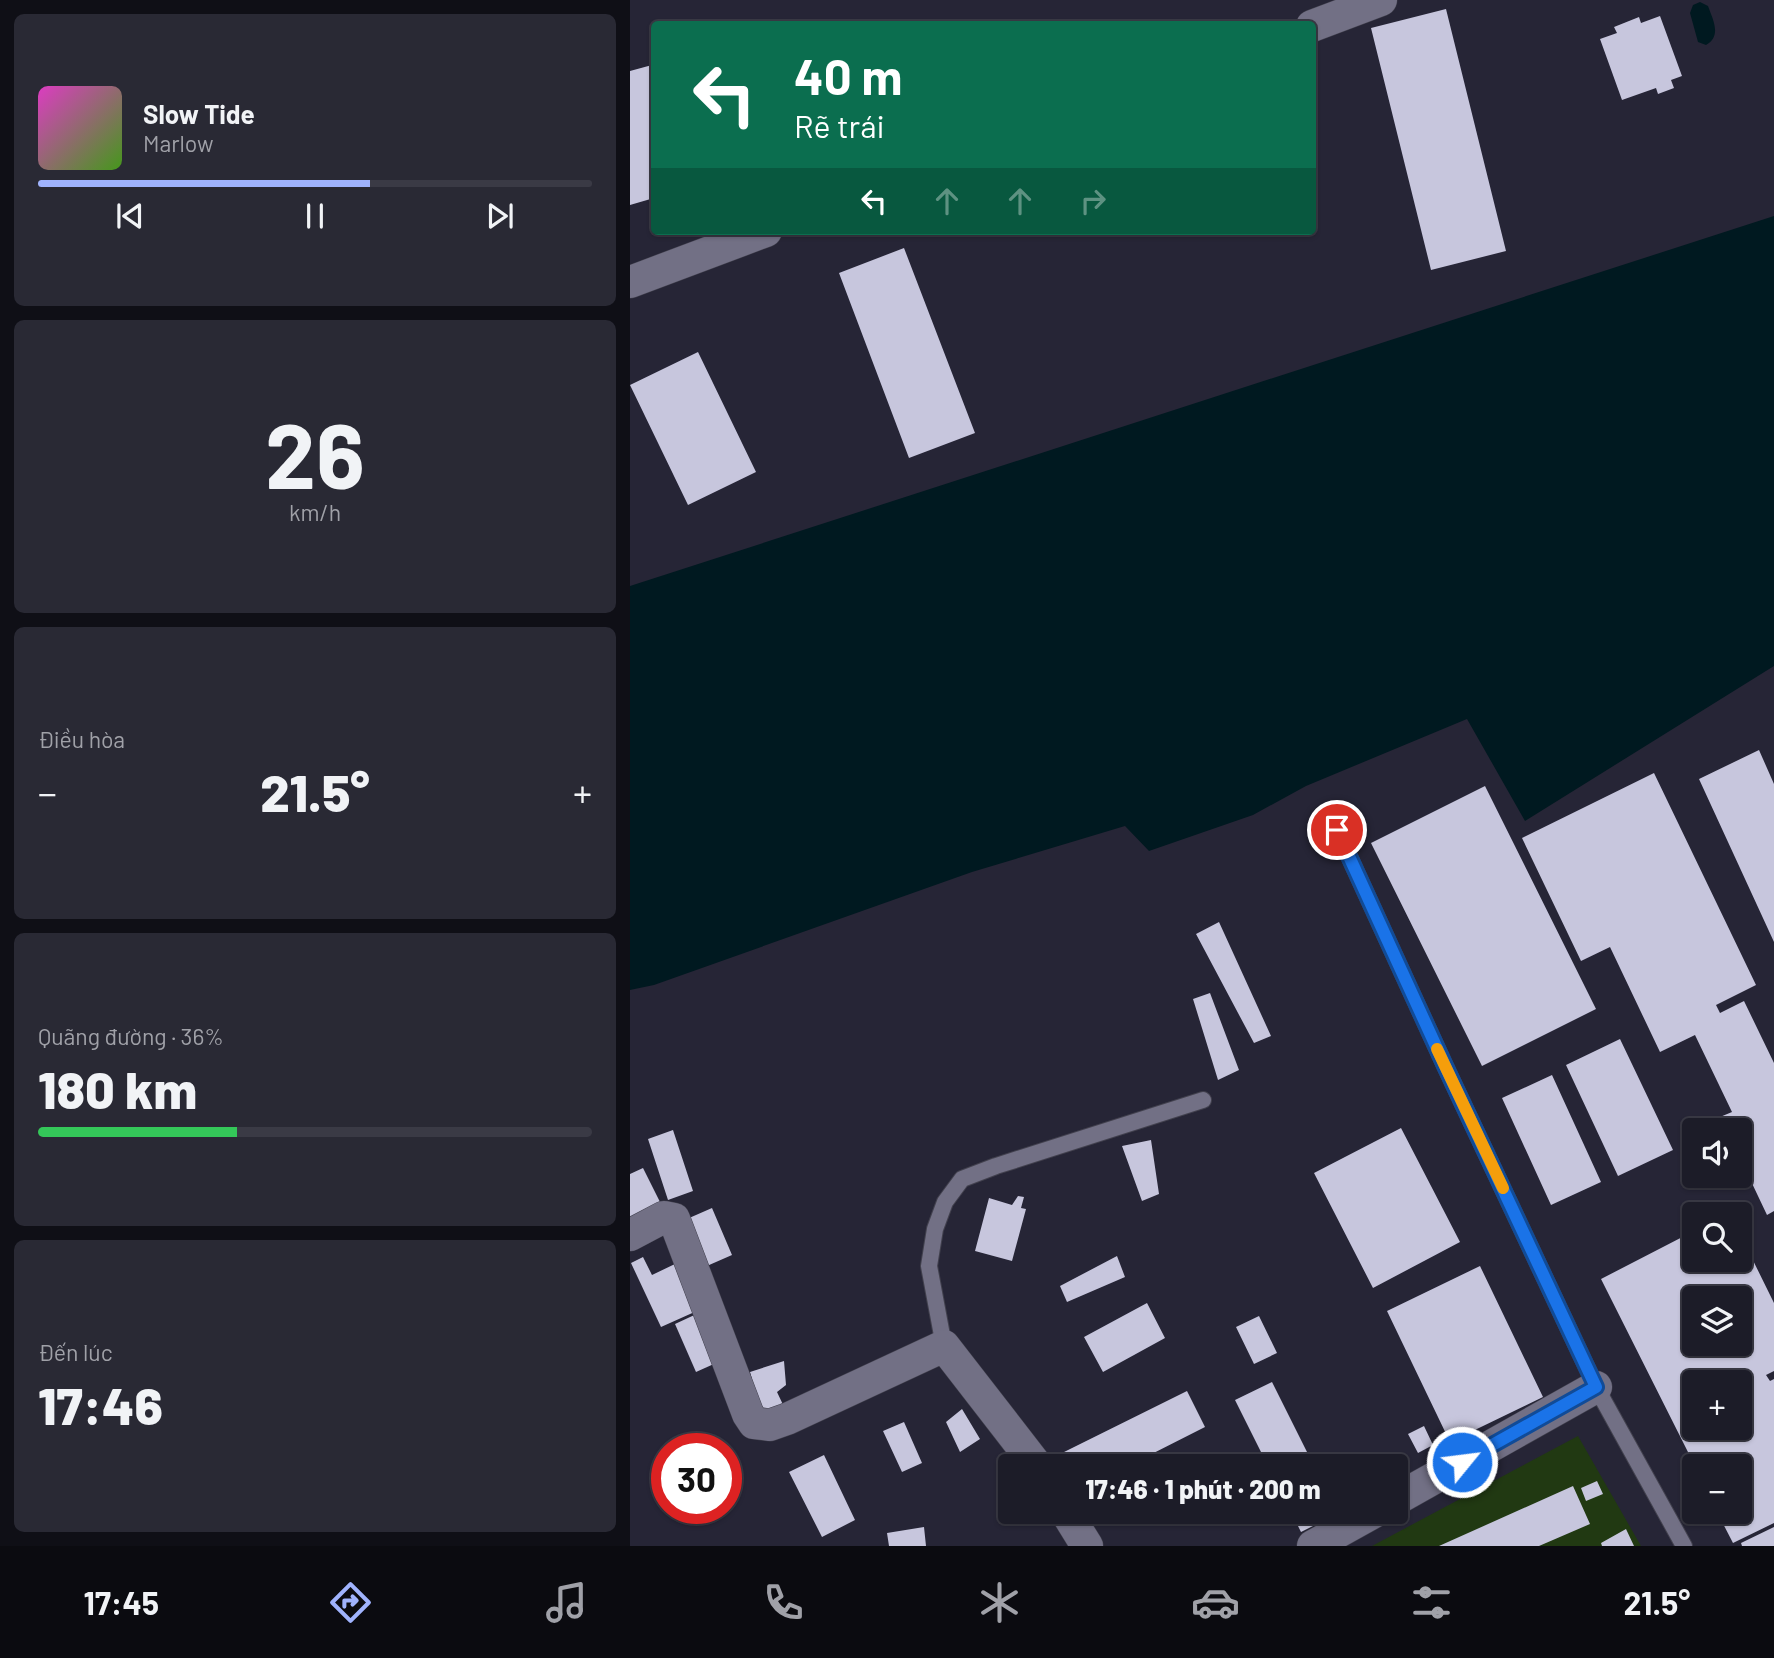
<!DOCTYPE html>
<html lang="vi">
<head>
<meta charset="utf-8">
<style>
	:root { --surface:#1c1c28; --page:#292934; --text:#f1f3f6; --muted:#a0a1a8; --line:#3a3a45; --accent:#a0b3fd }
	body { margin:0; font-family:Barlow,sans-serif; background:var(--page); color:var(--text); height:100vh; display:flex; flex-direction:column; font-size:26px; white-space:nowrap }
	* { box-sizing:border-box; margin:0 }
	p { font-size:23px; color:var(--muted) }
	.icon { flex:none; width:38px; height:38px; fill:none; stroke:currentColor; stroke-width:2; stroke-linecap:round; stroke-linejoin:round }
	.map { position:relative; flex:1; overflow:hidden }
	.drawer { display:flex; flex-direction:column; gap:14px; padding:14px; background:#0f0f16; width:630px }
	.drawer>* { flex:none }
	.hud { position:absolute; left:21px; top:21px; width:665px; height:214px; border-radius:7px; box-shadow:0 2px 5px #0004,0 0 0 2px var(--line); background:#0b6e4f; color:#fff; overflow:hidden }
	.buttons { position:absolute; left:1052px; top:1118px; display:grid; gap:14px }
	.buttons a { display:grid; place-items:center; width:70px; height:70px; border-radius:7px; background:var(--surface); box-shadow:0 2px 5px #0004,0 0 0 2px var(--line); font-size:35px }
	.speed { position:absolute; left:21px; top:1433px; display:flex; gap:14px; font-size:35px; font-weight:700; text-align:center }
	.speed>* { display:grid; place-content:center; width:91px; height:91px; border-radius:50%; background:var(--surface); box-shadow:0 2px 5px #0004,0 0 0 2px var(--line); line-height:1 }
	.speed .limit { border:10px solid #d22; background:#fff; color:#111 }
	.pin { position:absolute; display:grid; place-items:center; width:60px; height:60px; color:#fff; margin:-30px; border:4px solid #fff; border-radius:50%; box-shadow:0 2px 7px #0007 }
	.me { position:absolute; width:77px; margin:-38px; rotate:61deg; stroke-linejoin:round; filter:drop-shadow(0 0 5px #0008) }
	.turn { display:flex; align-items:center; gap:24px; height:147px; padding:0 28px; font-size:32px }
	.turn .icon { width:91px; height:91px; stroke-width:2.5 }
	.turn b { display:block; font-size:49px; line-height:60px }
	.lanes { display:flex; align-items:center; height:66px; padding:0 28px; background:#0003; justify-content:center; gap:35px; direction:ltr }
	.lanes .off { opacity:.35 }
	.big { font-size:52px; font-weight:800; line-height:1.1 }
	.drawer .tile { flex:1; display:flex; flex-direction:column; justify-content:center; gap:10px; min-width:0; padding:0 24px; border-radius:10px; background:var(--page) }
	.drawer .dial { align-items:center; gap:0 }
	.dial b { font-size:91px; line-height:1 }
	.song { display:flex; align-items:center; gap:21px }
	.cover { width:84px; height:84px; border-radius:10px; background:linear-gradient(135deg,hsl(310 70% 55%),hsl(100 70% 35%)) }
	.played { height:7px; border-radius:4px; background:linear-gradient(90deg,var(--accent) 60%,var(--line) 60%) }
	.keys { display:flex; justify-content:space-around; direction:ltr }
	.heat { display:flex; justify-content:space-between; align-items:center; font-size:38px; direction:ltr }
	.charge { height:10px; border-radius:5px; background:linear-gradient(90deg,#34c759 36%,var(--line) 0) }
	.trip { position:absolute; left:368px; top:1454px; width:410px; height:70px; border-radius:7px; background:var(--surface); box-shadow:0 2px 5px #0004,0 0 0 2px var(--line); font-weight:800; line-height:70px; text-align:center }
	.dock { display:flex; height:112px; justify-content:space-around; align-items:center; background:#0b0b10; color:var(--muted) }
	.dock .icon { width:49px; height:49px }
	.dock .active { color:var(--accent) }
	.dock b { font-size:32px; color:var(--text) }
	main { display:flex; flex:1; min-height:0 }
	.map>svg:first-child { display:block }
	.green { fill:#213912 }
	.water { fill:#001920 }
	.building { fill:#c7c6dd; fill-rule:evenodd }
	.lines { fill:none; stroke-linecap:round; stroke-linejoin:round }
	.service-casing { stroke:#42414e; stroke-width:18 }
	.minor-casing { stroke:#42414e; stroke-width:33 }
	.service { stroke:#727085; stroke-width:16 }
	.minor { stroke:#727085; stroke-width:32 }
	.route-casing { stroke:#114b97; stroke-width:18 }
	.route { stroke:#1a73e8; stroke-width:12 }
	.slow { stroke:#f59e0b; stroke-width:12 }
</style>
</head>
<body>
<main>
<section class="drawer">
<div class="tile">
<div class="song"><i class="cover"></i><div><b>Slow Tide</b><p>Marlow</p></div></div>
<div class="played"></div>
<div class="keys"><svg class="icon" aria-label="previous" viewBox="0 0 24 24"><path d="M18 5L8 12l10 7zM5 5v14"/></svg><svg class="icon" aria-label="pause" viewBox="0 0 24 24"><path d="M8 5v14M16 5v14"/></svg><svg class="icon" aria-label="next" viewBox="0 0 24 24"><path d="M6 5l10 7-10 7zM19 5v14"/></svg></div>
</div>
<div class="tile dial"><b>26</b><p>km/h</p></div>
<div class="tile"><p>Điều hòa</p>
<div class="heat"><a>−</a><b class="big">21.5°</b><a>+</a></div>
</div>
<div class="tile"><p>Quãng đường · 36%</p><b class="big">180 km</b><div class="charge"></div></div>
<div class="tile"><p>Đến lúc</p><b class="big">17:46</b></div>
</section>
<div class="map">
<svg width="1144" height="1546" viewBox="0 0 1144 1546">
	<rect width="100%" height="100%" fill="#262536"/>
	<!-- green -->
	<path class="green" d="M948 1436 1011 1546H742Z"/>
	<!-- water -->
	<path class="water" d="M1070 2 1078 6C1083 20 1092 36 1076 45L1068 42 1060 13 1063 5Z
		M1144 216V666L895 821 837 719 676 786 623 815 519 851 495 826 342 872 24 985 0 990V586Z"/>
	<!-- building -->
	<path class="building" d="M816 9 876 251 801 270 741 28Z
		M1030 16 1052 76 1041 80 1044 88 1028 94 1026 88 992 100 970 39 987 33 984 27 1009 17 1011 23Z
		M22 65 24 72V198L0 205V71Z
		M274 248 345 433 279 458 209 273Z
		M68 352 126 472 58 505 0 385Z
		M1129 750 1144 784V942L1069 779Z
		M1024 773 1126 985 1086 1005 1090 1013 1114 1001 1144 1063V1211L1137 1215 1110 1158V1130H1096L1090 1117 1102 1112 1065 1035 1030 1052 980 947 951 961 892 838Z
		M855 786 966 1009 852 1066 741 843Z
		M589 922 641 1036 624 1043 566 934Z
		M580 993 609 1070 588 1080 563 999Z
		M990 1039 1043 1150 988 1176 936 1065Z
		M922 1075 971 1182 921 1205 872 1098Z
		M771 1128 830 1242 743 1288 684 1173Z
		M43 1130 63 1191 38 1200 18 1139Z
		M521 1140 529 1194 512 1201 492 1146Z
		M13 1168 36 1214 0 1233V1174Z
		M388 1196 394 1197 391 1208 396 1209 382 1261 345 1251 359 1198 382 1205Z
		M82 1208 102 1255 70 1269 50 1222Z
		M1064 1231V1260H1110V1234L1144 1303V1371L1136 1375 1140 1381 1144 1379V1523L1103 1543 1087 1512H1110V1466H1065L971 1279ZM1064 1298H1110V1344H1064ZM1064 1382H1110V1428H1064Z
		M487 1256 495 1277 437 1302 430 1286Z
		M13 1257 22 1275 47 1263 69 1310 31 1327 1 1263Z
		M850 1266 913 1397 820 1442 757 1311Z
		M517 1303 535 1338 473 1372 454 1337Z
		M73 1311 95 1359 66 1372 45 1324Z
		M629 1316 647 1353 624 1364 606 1327Z
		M154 1361 156 1385 147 1392 156 1411 138 1418 126 1394 120 1372Z
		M642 1382 684 1466H638L605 1400Z
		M557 1391 575 1427 498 1466H437L430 1454Z
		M332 1409 350 1439 330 1452 316 1422Z
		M274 1422 292 1463 272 1472 253 1431Z
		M794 1426 803 1445 788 1453 778 1434Z
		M194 1455 225 1520 192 1537 159 1472Z
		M967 1481 973 1494 956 1501 951 1488Z
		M943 1486 960 1524 909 1546H809Z
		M661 1512H711L671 1532Z
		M294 1527 296 1546H259L257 1533Z
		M1144 1527V1546H1112L1111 1543Z
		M996 1529 1004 1546H972L971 1543Z"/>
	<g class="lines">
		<!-- service casing -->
		<g class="service-casing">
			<path id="service" d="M707 830 816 1068 966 1387 1054 1546
				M314 1346 299 1266 305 1229 315 1202 332 1179 366 1166 573 1100"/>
		</g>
		<!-- minor casing -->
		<g class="minor-casing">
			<path id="minor" d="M682 26 751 0
				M0 282 136 231
				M0 1235 34 1217 44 1219 118 1414 124 1423 140 1425 157 1419 314 1346 407 1466
				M765 1500 966 1387
				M436 1512 457 1546
				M683 1546 744 1512"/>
		</g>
		<!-- service -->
		<use href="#service" class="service"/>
		<!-- minor -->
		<use href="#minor" class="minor"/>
	</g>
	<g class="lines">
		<!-- route casing -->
		<g class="route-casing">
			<path id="route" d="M707 830 816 1068 966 1387 832 1462"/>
		</g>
		<!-- route -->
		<use href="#route" class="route"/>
		<!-- slow -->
		<path class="slow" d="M807 1049 873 1188"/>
	</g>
</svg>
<div class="buttons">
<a><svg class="icon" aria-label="sound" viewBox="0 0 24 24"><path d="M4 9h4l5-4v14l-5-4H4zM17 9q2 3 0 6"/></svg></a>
<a><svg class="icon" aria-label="search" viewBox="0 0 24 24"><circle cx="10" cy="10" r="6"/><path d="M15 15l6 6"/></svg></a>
<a><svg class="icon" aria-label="layers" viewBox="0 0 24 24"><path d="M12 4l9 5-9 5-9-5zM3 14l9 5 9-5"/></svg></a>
<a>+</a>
<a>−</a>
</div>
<div class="speed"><div class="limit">30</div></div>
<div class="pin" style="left:707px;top:830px;background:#d93025"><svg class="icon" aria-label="arrive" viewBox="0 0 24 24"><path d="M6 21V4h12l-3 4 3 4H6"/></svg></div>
<svg class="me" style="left:832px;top:1462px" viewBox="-20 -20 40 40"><circle r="17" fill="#1a73e8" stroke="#fff" stroke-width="3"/><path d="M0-11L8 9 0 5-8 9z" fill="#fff"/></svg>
<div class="trip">17:46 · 1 phút · 200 m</div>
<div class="hud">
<div class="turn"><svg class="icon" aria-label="left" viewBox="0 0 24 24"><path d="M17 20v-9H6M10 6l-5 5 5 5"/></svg><div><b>40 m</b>Rẽ trái</div></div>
<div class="lanes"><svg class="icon" aria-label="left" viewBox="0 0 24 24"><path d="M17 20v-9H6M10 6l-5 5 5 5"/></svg><svg class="icon off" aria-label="ahead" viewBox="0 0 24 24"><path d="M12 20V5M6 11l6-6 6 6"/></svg><svg class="icon off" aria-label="ahead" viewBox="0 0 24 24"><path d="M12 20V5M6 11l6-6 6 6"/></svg><svg class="icon off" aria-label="right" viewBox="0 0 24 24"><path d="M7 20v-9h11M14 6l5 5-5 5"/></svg></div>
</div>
</div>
</main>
<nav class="dock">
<b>17:45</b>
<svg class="icon active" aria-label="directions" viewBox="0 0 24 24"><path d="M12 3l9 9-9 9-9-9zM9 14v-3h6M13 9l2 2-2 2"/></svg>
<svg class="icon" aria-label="music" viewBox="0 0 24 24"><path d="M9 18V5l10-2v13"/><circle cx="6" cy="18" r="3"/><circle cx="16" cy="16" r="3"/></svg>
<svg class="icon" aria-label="phone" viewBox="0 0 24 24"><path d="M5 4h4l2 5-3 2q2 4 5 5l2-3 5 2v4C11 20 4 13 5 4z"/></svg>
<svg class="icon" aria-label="climate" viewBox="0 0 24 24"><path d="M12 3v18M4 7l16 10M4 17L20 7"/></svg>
<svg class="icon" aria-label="car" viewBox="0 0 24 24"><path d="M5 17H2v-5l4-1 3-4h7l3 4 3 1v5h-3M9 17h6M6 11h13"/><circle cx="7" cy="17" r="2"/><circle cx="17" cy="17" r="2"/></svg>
<svg class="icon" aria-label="filters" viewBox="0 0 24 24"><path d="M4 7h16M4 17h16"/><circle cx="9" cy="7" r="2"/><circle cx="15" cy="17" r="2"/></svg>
<b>21.5°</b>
</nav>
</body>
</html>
